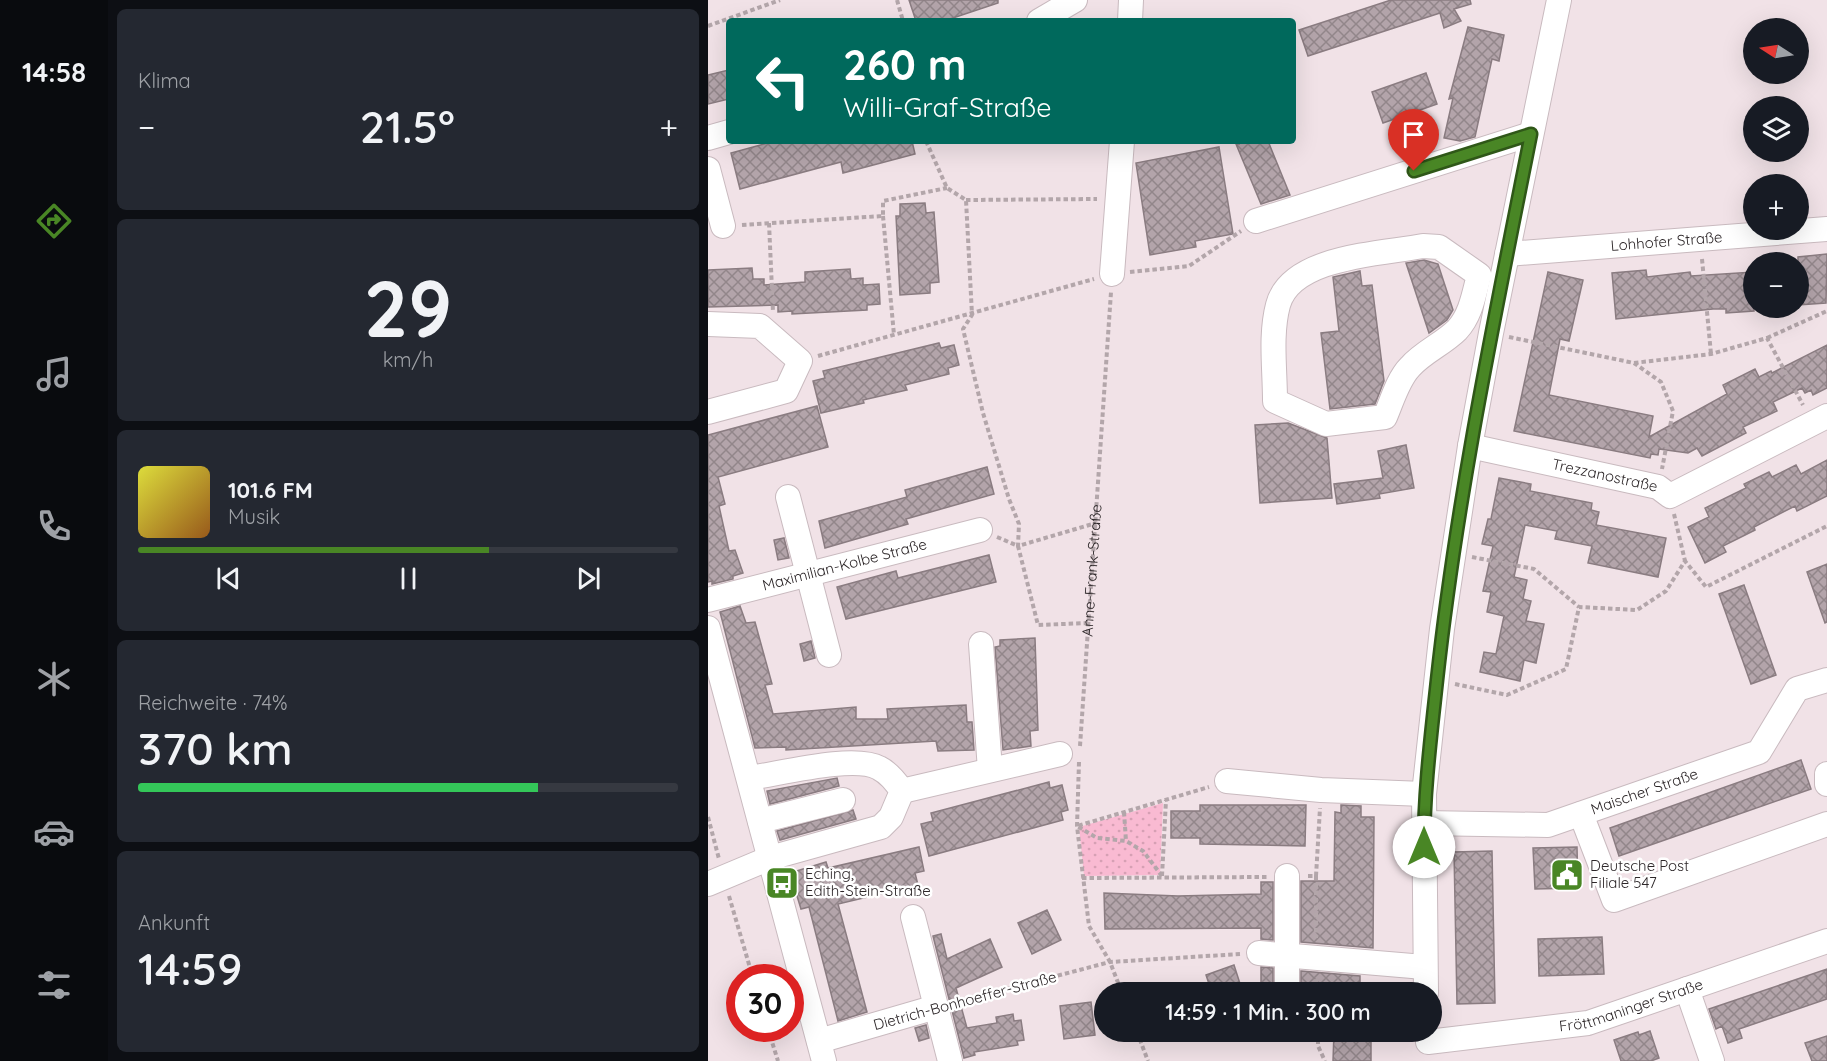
<!DOCTYPE html>
<html lang="de">
<head>
<meta charset="utf-8">
<style>
	:root { --surface:#171b24; --page:#242831; --text:#f1f3f6; --muted:#9ea1a6; --line:#363941; --accent:#498625 }
	body { margin:0; font-family:Quicksand,sans-serif; background:var(--page); color:var(--text); height:100vh; display:flex; flex-direction:column; font-size:22px; white-space:nowrap }
	* { box-sizing:border-box; margin:0 }
	p { font-size:20px; color:var(--muted) }
	.icon { flex:none; width:33px; height:33px; fill:none; stroke:currentColor; stroke-width:2; stroke-linecap:round; stroke-linejoin:round }
	.map { position:relative; flex:1; overflow:hidden }
	.sheet { display:flex; flex-direction:column; gap:9px; padding:9px; background:#0d0f14; width:600px }
	.sheet>* { flex:none }
	.hud { position:absolute; left:18px; top:18px; width:570px; height:126px; border-radius:6px; box-shadow:0 6px 24px #0002; background:#00695c; color:#fff; overflow:hidden }
	.needle { width:39px; rotate:282deg }
	.fabs { position:absolute; left:1035px; top:18px; display:grid; gap:12px }
	.fabs a { display:grid; place-items:center; width:66px; height:66px; border-radius:50%; background:var(--surface); box-shadow:0 6px 24px #0002; font-size:30px }
	.speed { position:absolute; left:18px; top:964px; display:flex; gap:12px; font-size:30px; font-weight:700; text-align:center }
	.speed>* { display:grid; place-content:center; width:78px; height:78px; border-radius:50%; background:var(--surface); box-shadow:0 6px 24px #0002; line-height:1 }
	.speed .limit { border:9px solid #d22; background:#fff; color:#111 }
	.pin { position:absolute; display:grid; place-items:center; width:51px; height:51px; color:#fff; margin:-62px -26px; border-radius:50% 50% 50% 0; rotate:-45deg; box-shadow:0 0 6px #0007 }
	.pin .icon { rotate:45deg }
	.me { position:absolute; width:66px; margin:-33px; rotate:0deg; stroke-linejoin:round; filter:drop-shadow(0 0 4px #0008) }
	.turn { display:flex; align-items:center; gap:21px; height:126px; padding:0 18px; font-size:27px }
	.turn .icon { width:78px; height:78px; stroke-width:2.5 }
	.turn b { display:block; font-size:42px; line-height:51px }
	.big { font-size:45px; font-weight:600; line-height:1.1 }
	.sheet .card { flex:1; display:flex; flex-direction:column; justify-content:center; gap:9px; min-width:0; padding:0 21px; border-radius:9px; background:var(--page) }
	.sheet .dial { align-items:center; gap:0 }
	.dial b { font-size:78px; line-height:1 }
	.song { display:flex; align-items:center; gap:18px }
	.cover { width:72px; height:72px; border-radius:9px; background:linear-gradient(135deg,hsl(60 70% 55%),hsl(30 70% 35%)) }
	.played { height:6px; border-radius:3px; background:linear-gradient(90deg,var(--accent) 65%,var(--line) 65%) }
	.keys { display:flex; justify-content:space-around; direction:ltr }
	.heat { display:flex; justify-content:space-between; align-items:center; font-size:33px; direction:ltr }
	.charge { height:9px; border-radius:4px; background:linear-gradient(90deg,#34c759 74%,var(--line) 0) }
	.trip { position:absolute; left:386px; top:982px; width:348px; height:60px; border-radius:30px; background:var(--surface); box-shadow:0 6px 24px #0002; font-weight:600; line-height:60px; text-align:center }
	main { display:flex; flex:1; min-height:0 }
	.dock { display:flex; flex-direction:column; width:108px; justify-content:space-around; align-items:center; background:#090b0e; color:var(--muted) }
	.dock .icon { width:42px; height:42px }
	.dock .selected { color:var(--accent) }
	.dock b { font-size:27px; color:var(--text) }
	.map>svg:first-child { display:block }
	.park { fill:url(#park-dots) }
	.building { fill:url(#building-cross-hatch); stroke:#8a7c81; stroke-width:1.5 }
	.lines { fill:none; stroke-linecap:round; stroke-linejoin:round }
	.minor-casing { stroke:#c9babf; stroke-width:26 }
	.path { stroke:#b3a6aa; stroke-width:4; stroke-dasharray:4.5 3; stroke-linecap:butt }
	.minor { stroke:#fff; stroke-width:24 }
	.route-casing { stroke:#2f5718; stroke-width:15 }
	.route { stroke:#498625; stroke-width:10 }
	.labels { text-anchor:middle; stroke-width:5; stroke-linejoin:round; paint-order:stroke }
	.street-label { font-size:15px; fill:#2d2729; stroke:#fff }
	.poi-label { font-size:15px; fill:#2d2729; stroke:#fff; text-anchor:start }
</style>
</head>
<body>
<main>
<nav class="dock">
<b>14:58</b>
<svg class="icon selected" aria-label="directions" viewBox="0 0 24 24"><path d="M12 3l9 9-9 9-9-9zM9 14v-3h6M13 9l2 2-2 2"/></svg>
<svg class="icon" aria-label="music" viewBox="0 0 24 24"><path d="M9 18V5l10-2v13"/><circle cx="6" cy="18" r="3"/><circle cx="16" cy="16" r="3"/></svg>
<svg class="icon" aria-label="phone" viewBox="0 0 24 24"><path d="M5 4h4l2 5-3 2q2 4 5 5l2-3 5 2v4C11 20 4 13 5 4z"/></svg>
<svg class="icon" aria-label="climate" viewBox="0 0 24 24"><path d="M12 3v18M4 7l16 10M4 17L20 7"/></svg>
<svg class="icon" aria-label="car" viewBox="0 0 24 24"><path d="M5 17H2v-5l4-1 3-4h7l3 4 3 1v5h-3M9 17h6M6 11h13"/><circle cx="7" cy="17" r="2"/><circle cx="17" cy="17" r="2"/></svg>
<svg class="icon" aria-label="filters" viewBox="0 0 24 24"><path d="M4 7h16M4 17h16"/><circle cx="9" cy="7" r="2"/><circle cx="15" cy="17" r="2"/></svg>
</nav>
<section class="sheet">
<div class="card"><p>Klima</p>
<div class="heat"><a>−</a><b class="big">21.5°</b><a>+</a></div>
</div>
<div class="card dial"><b>29</b><p>km/h</p></div>
<div class="card">
<div class="song"><i class="cover"></i><div><b>101.6 FM</b><p>Musik</p></div></div>
<div class="played"></div>
<div class="keys"><svg class="icon" aria-label="previous" viewBox="0 0 24 24"><path d="M18 5L8 12l10 7zM5 5v14"/></svg><svg class="icon" aria-label="pause" viewBox="0 0 24 24"><path d="M8 5v14M16 5v14"/></svg><svg class="icon" aria-label="next" viewBox="0 0 24 24"><path d="M6 5l10 7-10 7zM19 5v14"/></svg></div>
</div>
<div class="card"><p>Reichweite · 74%</p><b class="big">370 km</b><div class="charge"></div></div>
<div class="card"><p>Ankunft</p><b class="big">14:59</b></div>
</section>
<div class="map">
<svg width="1119" height="1061" viewBox="0 0 1119 1061">
	<defs>
		<pattern id="park-dots" width="8" height="8" patternUnits="userSpaceOnUse" patternTransform="scale(1.5)"><rect width="8" height="8" fill="#f9bad2"/><path d="M2 2h.1M6 6h.1" fill="none" stroke="#d6a0b4" stroke-width="1.8" stroke-linecap="round"/></pattern>
		<pattern id="building-cross-hatch" width="8" height="8" patternUnits="userSpaceOnUse" patternTransform="scale(1.5)"><rect width="8" height="8" fill="#b3a4aa"/><path d="M0 0l8 8M0 8l8-8" fill="none" stroke="#92868a"/></pattern>
	</defs>
	<rect width="100%" height="100%" fill="#f1e2e7"/>
	<!-- park -->
	<path class="park" d="M455 803 452 875 376 876 371 827Z"/>
	<!-- building -->
	<path class="building" d="M201 0H290V3L236 21H208Z
		M683 0H762L763 4 746 9 753 21 736 28 732 13 600 56 591 30Z
		M760 27 796 35 791 61 784 59 767 137 752 141 736 138 745 98 741 99Z
		M21 70V99L0 104V75Z
		M718 73 729 104 675 123 664 92Z
		M67 141H204L207 154 135 173 133 162 32 189 23 153Z
		M530 141H560L582 195 553 204 528 144H531Z
		M511 147 525 234 487 241 488 247 442 255 428 163Z
		M217 203 218 213 226 212 231 282 222 283V293L192 295 188 216H192V204Z
		M1119 254 1118 303 1090 305V257Z
		M716 260 730 264 745 310 739 320 721 333 698 263Z
		M44 268 45 279H56V285L97 282V272L142 269 143 279 155 278V285L171 284 172 304 159 305V310L84 314V311L70 312V305L0 307V270Z
		M938 270 939 277 982 272 983 276 1046 272V311L1018 313V309H1005L908 319 904 273Z
		M652 271 654 286 664 285 676 381 667 404 622 409 613 333 631 331 625 277Z
		M840 272 875 280 861 341 852 339 841 395 945 416 941 437 1019 394 1015 385 1047 369 1051 377 1063 371 1064 373 1119 345V388L1105 395 1103 390 1097 393 1094 388 1065 402 1069 411 1035 427 1038 433 994 456 989 448 980 453 951 449 950 455 943 454 942 458 806 431Z
		M231 343 233 348 246 345 251 365 240 368 241 374 197 385 199 390 155 400 156 403 113 413 105 381 117 378 115 371Z
		M109 406 120 447 10 477 17 504 11 506 21 551 27 550 35 573 25 576V579L4 584V581L0 582V435Z
		M580 423 619 438 624 498 552 503 547 425Z
		M698 445 706 488 671 494 672 498 629 504 626 484 675 478 670 451Z
		M1119 460V496L1089 511 1087 506 1046 527 1047 530 1015 546 1018 552 997 563 980 527 1001 517 997 508 1038 488 1036 484 1061 472 1064 477 1088 465 1093 474Z
		M279 467 286 494 198 519 200 524 117 548 111 521 199 497 197 490Z
		M791 478 823 484 822 491 884 503 883 510 891 512 888 525 958 538 950 577 880 563 884 546 847 539 849 531 817 525 806 577 819 580 815 599 823 601 818 621 836 624 828 663 816 660 812 681 772 672 776 652 788 654 796 616 779 612 783 592 775 591 785 546 774 544 780 519H783Z
		M76 538 81 558 70 560 66 540Z
		M281 555 288 582 138 619 129 587 188 571 190 578Z
		M1119 564V622L1117 623 1099 572Z
		M1036 585 1068 675 1043 684 1011 594Z
		M32 606 38 623 47 622 64 684 57 685 65 714 148 707V719H180L179 709 258 705 259 722H264L266 750 230 751 228 741 78 750V747L47 748 12 612Z
		M327 638 330 730 322 731 323 746 295 750 287 647 292 646V640Z
		M103 641 107 658 96 661 92 644Z
		M1093 760 1103 789 911 856 902 828Z
		M129 778 131 786 62 804 59 791Z
		M341 782 342 788 354 785 360 810 353 812 355 820 221 856 213 824 225 821 223 813Z
		M492 805H598L597 846 492 844V838H463V811H492Z
		M633 805 653 806V817H666L665 948 593 942V881H626L627 812 633 813Z
		M145 810 148 819 72 840 69 831Z
		M211 847 216 871 207 873 210 885 130 904 159 1012 130 1021 101 907 93 909 82 873 118 862 120 868Z
		M869 847 870 888 827 889 825 848Z
		M784 851 787 1003 749 1004 746 852Z
		M553 882H565V940L553 939V928L397 929 396 893 470 896 553 894Z
		M339 910 353 940 324 954 310 923Z
		M233 934 239 959 282 939 294 967 248 988 259 1028 289 1023 288 1017 305 1014 306 1021 313 1020 316 1040 309 1041 310 1045 266 1052 267 1055 256 1058 225 936Z
		M894 937 896 974 831 976 830 939Z
		M526 965 535 993H504L498 975Z
		M553 967 565 968V993H553Z
		M1119 969V999L1031 1029 1034 1038 1020 1043 1014 1026 1008 1029 1001 1009Z
		M593 971 652 976V993H593Z
		M383 1002 387 1035 356 1039 352 1006Z
		M218 1025 221 1038 211 1041 207 1028Z
		M942 1031 951 1058 943 1061H913L906 1040 930 1032 931 1035Z
		M626 1032H663V1061H625Z
		M1119 1036V1061H1104L1097 1043Z"/>
	<g class="lines">
		<!-- minor casing -->
		<g class="minor-casing">
			<g id="minor">
				<path d="M331 21 367 0"/>
				<path d="M422 21 423 0"/>
				<path d="M0 138 21 132"/>
				<path d="M0 169 15 226"/>
				<path d="M548 221 823 134"/>
				<path d="M715 246 731 247 771 275C766 294 763 315 749 330 735 344 715 352 702 367 690 379 684 401 677 417L618 424 567 401C567 369 562 335 570 305 583 256 673 254 715 246Z"/>
				<path id="s2" d="M799 254 1119 229"/>
				<path d="M404 274 414 141"/>
				<path d="M0 324 52 326 92 361 78 391 0 412"/>
				<path id="s3" d="M762 446 950 487 962 496 1119 416"/>
				<path d="M80 497 121 655"/>
				<path id="s4" d="M0 600 272 530"/>
				<path d="M0 628 116 1061"/>
				<path d="M273 644 282 770"/>
				<path d="M1119 774V784"/>
				<path d="M519 781 613 790 716 794"/>
				<path d="M194 791 352 754"/>
				<path d="M873 814 906 900 1119 824"/>
				<path d="M52 821 135 800"/>
				<path id="s5" d="M716 823 840 825 1051 752 1089 689 1119 680"/>
				<path d="M0 884 62 858 173 827 183 817 194 791C188 782 181 773 171 768 146 754 71 774 41 778"/>
				<path d="M205 917 242 1061"/>
				<path d="M551 953 716 967"/>
				<path d="M979 989 1004 1061"/>
				<path d="M579 993V876"/>
				<path d="M718 993 716 794 734 629 762 446 783 333 851 0"/>
				<path d="M111 1041 228 1007"/>
				<path id="s6" d="M720 1042 880 1023 1119 941"/>
			</g>
		</g>
		<!-- path -->
		<g class="path">
			<path d="M189 0 195 21"/>
			<path d="M0 26 72 0"/>
			<path d="M218 141 239 188 258 200 264 315 255 329 275 413 301 499 311 524 310 546 388 523"/>
			<path d="M258 200 389 199"/>
			<path d="M175 216 186 335"/>
			<path d="M61 223 65 312"/>
			<path d="M34 225 175 216V201L239 188"/>
			<path d="M994 259 1003 354"/>
			<path d="M422 272 481 266 533 231"/>
			<path d="M801 337 926 363 953 382 965 411 954 469"/>
			<path d="M1059 338 1119 311"/>
			<path d="M110 356 386 279"/>
			<path d="M926 363 1003 354 1059 338 1095 405"/>
			<path d="M966 514 977 561"/>
			<path d="M289 537 310 546 330 625 380 623"/>
			<path d="M764 557 826 569 871 607"/>
			<path d="M747 684 799 695 858 669 871 607 929 610 958 591 977 561 998 587 1119 526"/>
			<path id="s1" d="M372 746 403 292"/>
			<path d="M371 762 369 826 381 926 402 962 414 993"/>
			<path d="M416 812 418 841"/>
			<path d="M0 817 11 859"/>
			<path d="M454 876 435 851 418 841 389 838 369 826 501 787"/>
			<path d="M454 876 458 800"/>
			<path d="M600 876H608V938"/>
			<path d="M608 876 612 808"/>
			<path d="M374 878 559 877"/>
			<path d="M21 896 45 978"/>
			<path d="M608 979 609 993"/>
			<path d="M248 1002 402 962 532 954"/>
			<path d="M60 1029 70 1061"/>
			<path d="M429 1032 440 1061"/>
			<path d="M610 1032V1046L617 1061"/>
		</g>
		<!-- minor -->
		<use href="#minor" class="minor"/>
	</g>
	<g class="lines">
		<!-- route casing -->
		<g class="route-casing">
			<path id="route" d="M706 171 823 134C787 315 749 496 729 680 723 736 716 791 716 847"/>
		</g>
		<!-- route -->
		<use href="#route" class="route"/>
	</g>
	<!-- icons -->
	<defs>
		<g id="civic-square" transform="scale(1.725)"><rect x="-9" y="-9" width="18" height="18" rx="4" fill="#498625" stroke="#fff"/><path d="M-.6-6.5H3V-4.5H.6V-3L4-1V1h2V6H-6V1h2V-1L-.6-3ZM-1.2 2.5V6h2.4V2.5Z" fill="#fff"/></g>
		<g id="bus-square" transform="scale(1.725)"><rect x="-9" y="-9" width="18" height="18" rx="4" fill="#498625" stroke="#fff"/><path d="M-5-6H5V4H4V6H2V4H-2V6H-4V4H-5ZM-3.5-4V0h7V-4ZM-3.5 1.2v1.5H-2V1.2ZM2 1.2v1.5H3.5V1.2Z" fill="#fff"/></g>
	</defs>
	<g fill-rule="evenodd">
		<use href="#civic-square" x="859" y="875"/>
		<use href="#bus-square" x="74" y="883"/>
	</g>
	<g class="labels">
		<!-- street labels -->
		<g class="street-label">
			<text dy="5" stroke="none"><textPath href="#s2" startOffset="160">Lohhofer Straße</textPath></text>
			<text dy="5" stroke="none"><textPath href="#s3" startOffset="138">Trezzanostraße</textPath></text>
			<text dy="5" stroke="none"><textPath href="#s4" startOffset="141">Maximilian-Kolbe Straße</textPath></text>
			<text dy="5" stroke="none"><textPath href="#s1" startOffset="176">Anne-Frank-Straße</textPath></text>
			<text dy="5" stroke="none"><textPath href="#s5" startOffset="226">Maischer Straße</textPath></text>
			<text transform="translate(257 1001) rotate(-15)" y="5">Dietrich-Bonhoeffer-Straße</text>
			<text dy="5" stroke="none"><textPath href="#s6" startOffset="207">Fröttmaninger Straße</textPath></text>
		</g>
		<!-- poi labels -->
		<g class="poi-label">
			<text x="882" y="871">Deutsche Post<tspan x="882" dy="17">Filiale 547</tspan></text>
			<text x="97" y="879">Eching,<tspan x="97" dy="17">Edith-Stein-Straße</tspan></text>
		</g>
	</g>
</svg>
<div class="fabs">
<a><svg class="needle" viewBox="-14 -14 28 28"><path d="M0-13l5 13h-10z" fill="#e53935"/><path d="M0 13l5-13h-10z" fill="#9ea1a6"/></svg></a>
<a><svg class="icon" aria-label="layers" viewBox="0 0 24 24"><path d="M12 4l9 5-9 5-9-5zM3 14l9 5 9-5"/></svg></a>
<a>+</a>
<a>−</a>
</div>
<div class="speed"><div class="limit">30</div></div>
<div class="pin" style="left:706px;top:171px;background:#d93025"><svg class="icon" aria-label="arrive" viewBox="0 0 24 24"><path d="M6 21V4h12l-3 4 3 4H6"/></svg></div>
<svg class="me" style="left:716px;top:847px" viewBox="-20 -20 40 40"><circle r="19" fill="#fff"/><path d="M0-13L10 11 0 6-10 11z" fill="#498625"/></svg>
<div class="trip">14:59 · 1 Min. · 300 m</div>
<div class="hud">
<div class="turn"><svg class="icon" aria-label="left" viewBox="0 0 24 24"><path d="M17 20v-9H6M10 6l-5 5 5 5"/></svg><div><b>260 m</b>Willi-Graf-Straße</div></div>
</div>
</div>
</main>
</body>
</html>
